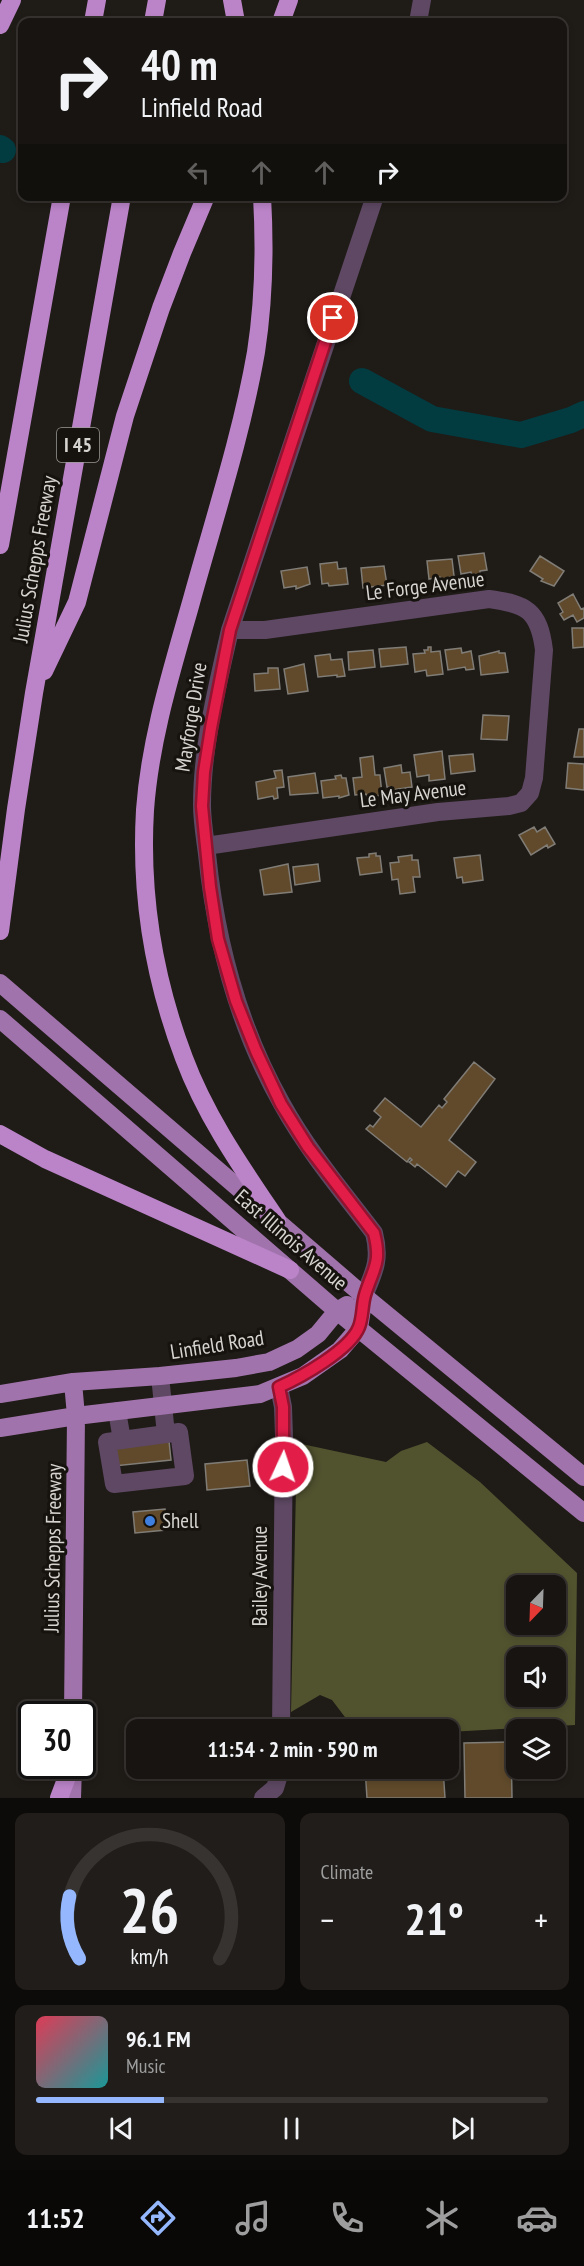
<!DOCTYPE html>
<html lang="en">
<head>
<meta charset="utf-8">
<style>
	:root { --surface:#171411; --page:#201d1a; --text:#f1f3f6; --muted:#9e9e9f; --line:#363331; --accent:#94b7fd }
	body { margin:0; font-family:"PT Sans Narrow",sans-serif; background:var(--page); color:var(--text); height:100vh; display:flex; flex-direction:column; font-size:22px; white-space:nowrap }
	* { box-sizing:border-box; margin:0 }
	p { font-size:20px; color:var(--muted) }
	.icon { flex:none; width:33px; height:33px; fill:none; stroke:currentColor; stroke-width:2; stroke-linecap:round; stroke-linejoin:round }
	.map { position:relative; height:1798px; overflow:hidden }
	.details { display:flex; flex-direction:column; gap:15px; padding:15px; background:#0d0b09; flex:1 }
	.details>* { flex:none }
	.banner { position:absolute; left:18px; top:18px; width:549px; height:183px; border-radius:12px; box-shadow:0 3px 9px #0003,0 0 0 2px var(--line); background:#171411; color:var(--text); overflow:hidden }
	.needle { width:39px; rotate:203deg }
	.buttons { position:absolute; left:506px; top:1575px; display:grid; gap:12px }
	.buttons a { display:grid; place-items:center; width:60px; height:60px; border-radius:12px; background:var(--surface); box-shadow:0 3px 9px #0003,0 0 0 2px var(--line); font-size:30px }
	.speed { position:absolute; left:18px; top:1701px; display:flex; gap:12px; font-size:30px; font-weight:700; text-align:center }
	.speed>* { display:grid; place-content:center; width:78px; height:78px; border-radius:50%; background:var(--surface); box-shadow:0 3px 9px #0003,0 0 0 2px var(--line); line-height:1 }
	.speed .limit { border:3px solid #111; border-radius:9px; background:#fff; color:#111 }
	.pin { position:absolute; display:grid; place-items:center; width:51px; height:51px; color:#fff; margin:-26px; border:3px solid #fff; border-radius:50%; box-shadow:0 2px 6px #0007 }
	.me { position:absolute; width:66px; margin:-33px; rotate:3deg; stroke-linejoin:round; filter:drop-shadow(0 0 4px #0008) }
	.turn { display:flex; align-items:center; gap:21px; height:126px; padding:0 24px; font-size:27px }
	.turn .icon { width:78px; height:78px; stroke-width:2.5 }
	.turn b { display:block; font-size:42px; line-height:51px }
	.lanes { display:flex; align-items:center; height:57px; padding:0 24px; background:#0003; justify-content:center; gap:30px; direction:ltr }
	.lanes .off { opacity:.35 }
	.big { font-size:45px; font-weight:700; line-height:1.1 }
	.details .card { flex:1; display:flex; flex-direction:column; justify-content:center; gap:9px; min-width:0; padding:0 21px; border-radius:12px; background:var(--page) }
	.details .dial { align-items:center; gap:0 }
	.dial svg { height:156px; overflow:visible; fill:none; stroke:var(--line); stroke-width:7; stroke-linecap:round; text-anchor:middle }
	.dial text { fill:var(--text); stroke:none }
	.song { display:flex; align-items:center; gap:18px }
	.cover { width:72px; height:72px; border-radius:9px; background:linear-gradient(135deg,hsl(350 70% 55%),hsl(180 70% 35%)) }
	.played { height:6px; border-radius:3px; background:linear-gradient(90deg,var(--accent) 25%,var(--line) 25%) }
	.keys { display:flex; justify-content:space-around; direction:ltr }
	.heat { display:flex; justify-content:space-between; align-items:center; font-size:33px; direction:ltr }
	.details .tiles { flex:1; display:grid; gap:15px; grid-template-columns:1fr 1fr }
	.card:last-child { grid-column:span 2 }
	.trip { position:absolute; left:126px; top:1719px; width:333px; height:60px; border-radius:12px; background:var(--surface); box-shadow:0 3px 9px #0003,0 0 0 2px var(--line); font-weight:700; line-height:60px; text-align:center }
	.dock { display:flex; height:96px; justify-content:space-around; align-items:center; background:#090807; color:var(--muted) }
	.dock .icon { width:42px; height:42px }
	.dock .selected { color:var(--accent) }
	.dock b { font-size:27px; color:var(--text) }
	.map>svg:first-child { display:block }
	.forest { fill:#51532f; fill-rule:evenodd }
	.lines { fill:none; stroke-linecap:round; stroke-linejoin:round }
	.river { stroke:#023c41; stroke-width:26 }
	.building { fill:#604a2b; stroke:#807c76; stroke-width:1.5 }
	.minor { stroke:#5e4863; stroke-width:18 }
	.major { stroke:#a173ac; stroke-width:18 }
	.highway { stroke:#bb84c8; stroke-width:18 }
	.route-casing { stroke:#92132f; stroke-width:15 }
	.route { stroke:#e11d48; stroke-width:10 }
	.shop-dot { fill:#3f7fe0; stroke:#16120e; stroke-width:2 }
	.labels { text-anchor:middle; stroke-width:6; stroke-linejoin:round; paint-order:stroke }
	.shield { fill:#16120e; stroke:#9c9a96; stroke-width:1.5 }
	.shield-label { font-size:20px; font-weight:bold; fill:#d6d4d0 }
	.street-label { font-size:21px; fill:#d6d4d0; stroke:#16120e }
	.poi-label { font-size:21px; fill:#d6d4d0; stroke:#16120e; text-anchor:start }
</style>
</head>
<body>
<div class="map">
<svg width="584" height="1798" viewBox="0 0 584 1798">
	<rect width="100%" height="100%" fill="#1f1b17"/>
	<!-- forest -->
	<path class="forest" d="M427 1442 480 1482 577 1573 575 1725 449 1732 448 1730 354 1729 332 1700 320 1695 291 1712 297 1443 386 1462 401 1451ZM516 1586H555V1624H516ZM516 1658H555V1696H516Z"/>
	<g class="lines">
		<!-- river -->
		<path class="river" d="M0 148 3 150
			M362 381 432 419 521 435 571 420 584 414"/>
	</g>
	<!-- building -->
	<path class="building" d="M484 553 487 570 480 571V574L472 575 471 572 461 574 458 556Z
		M540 556 564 571 554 586 541 581 543 579 530 571Z
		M452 559 454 576 441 580 440 577 429 579 427 561Z
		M337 562 338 569 346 568 348 584 329 586 328 583 322 584 320 564Z
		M384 566 387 585 363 588 361 568Z
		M307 567 310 584 296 589V586L284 588 281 571Z
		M573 594 581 609 584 608V618L577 622 573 615 564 620 560 614 563 612 558 603Z
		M572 628H584V647L573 648Z
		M406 647 408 664 381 667 379 649Z
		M428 647H431V652L440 651 443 674 427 676 426 670 415 672 413 654 425 653 424 650H428Z
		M461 648 462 653 471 651 474 669 466 670 465 667 448 670 445 650Z
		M373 650 375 667 349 670 348 652Z
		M499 651V653H505L508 672 481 675 479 656Z
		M330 654 331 660 342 659 345 676 337 677V675L318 677 315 656Z
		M304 664 308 691 288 694 284 669Z
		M268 668H278L280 689 255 691 254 674 268 673Z
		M483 715 509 716 507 740 481 739Z
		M579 729H584V757H574Z
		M442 751 445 779 429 781V775L417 777 414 755Z
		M473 754 475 771 451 774 449 756Z
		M373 756 375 775H380L382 795 367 797 366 794 355 795 353 778 362 777 360 758Z
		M568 763 584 764V790L566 788Z
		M401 765 402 773 410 772 412 787 392 790V787H387L384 768Z
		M282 770 284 787 277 788 278 798 274 799 273 796 258 799 256 782 276 778 274 771Z
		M315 773 318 793 290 795 288 777Z
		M341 775 342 778H346L349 795 339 798V796L323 798 321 781 336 779 335 776Z
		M534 827 537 832 545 827 555 844 548 848 547 845 531 855 519 835Z
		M376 853V856H380L382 872 360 875 357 858 369 857V854Z
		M412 855V860H418L420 877H413L415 892 400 894 398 879 392 880 390 863 399 862 398 857Z
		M480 855 483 880 463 883 462 877 457 878 454 858Z
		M288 864 292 892 264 895 260 870Z
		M318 864 320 881 295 885 293 867Z
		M474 1062 495 1079 449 1140 476 1162 465 1176 458 1171 446 1187 417 1164 415 1167 409 1162 412 1160 410 1158 407 1162 366 1129 370 1125 373 1127 381 1117 374 1111 385 1098 421 1127 439 1105 442 1108 447 1102 444 1099Z
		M169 1441 171 1460 114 1466 112 1447Z
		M247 1460 250 1486 207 1490 205 1464Z
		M165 1509 166 1530 135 1533 133 1512Z
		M511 1742 512 1798H465L464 1743Z
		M365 1768H443L445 1798H367Z"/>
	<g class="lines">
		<!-- minor -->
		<path class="minor" d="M418 22 422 0
			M206 846 438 812 509 806 521 803 530 793 534 778 544 650C539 610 526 604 489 599L265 630H230
			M364 1296C374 1272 381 1260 374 1233 342 1191 308 1151 282 1104 238 1026 216 943 207 854 205 838 202 821 202 805 202 747 217 687 230 630L375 196
			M279 1387 283 1407 284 1436 281 1730
			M117 1411 122 1440 107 1442 114 1484 185 1476 179 1432 166 1434 160 1376
			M122 1440 166 1434
			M263 1798 275 1788 281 1768"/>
		<!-- major -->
		<path class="major" d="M0 983 364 1296 584 1477
			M0 1019 337 1311 584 1513
			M73 1382 76 1416 73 1714
			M0 1394 73 1382 160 1376 236 1368 269 1362 297 1349 318 1334 337 1311 347 1305
			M0 1428 76 1416 260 1394 303 1376 340 1350 359 1328 364 1296
			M72 1798 73 1766"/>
		<!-- highway -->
		<path class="highway" d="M232 0 236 22
			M93 22 97 0
			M153 22 157 0
			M281 22 289 0
			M0 25 12 0
			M262 196C265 248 264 300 256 352 241 438 213 522 190 606 171 673 150 740 145 810 140 895 154 979 184 1058 206 1117 242 1168 277 1220
			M0 545 62 196
			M44 671 77 602 125 416 161 308 182 253 206 196
			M0 931 16 809 34 693 122 196
			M0 1134 45 1159 290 1270
			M59 1798 71 1766"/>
	</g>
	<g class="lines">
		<!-- route casing -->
		<g class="route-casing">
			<path id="route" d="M283 1467V1407L279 1387C301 1377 350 1350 359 1327 363 1317 362 1305 365 1295 373 1268 382 1264 374 1233L308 1147 281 1104 256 1051 236 1001 218 939 210 887 202 806 204 772 211 728 230 630 333 318"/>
		</g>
		<!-- route -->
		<use href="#route" class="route"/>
	</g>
	<!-- markers -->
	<circle class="shop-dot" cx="150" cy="1521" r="6"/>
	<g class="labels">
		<!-- shield labels -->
		<rect class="shield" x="57" y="428" width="42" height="34" rx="4.5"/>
		<g class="shield-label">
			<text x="78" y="452">I 45</text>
		</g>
		<!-- street labels -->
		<g class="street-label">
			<text transform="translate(35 559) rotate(-80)" y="7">Julius Schepps Freeway</text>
			<text transform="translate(425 586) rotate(-7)" y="7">Le Forge Avenue</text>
			<text transform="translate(191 717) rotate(-81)" y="7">Mayforge Drive</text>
			<text transform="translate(413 794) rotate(-7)" y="7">Le May Avenue</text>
			<text transform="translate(291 1240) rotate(41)" y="7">East Illinois Avenue</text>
			<text transform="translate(217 1345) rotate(-9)" y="7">Linfield Road</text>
			<text transform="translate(53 1548) rotate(-89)" y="7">Julius Schepps Freeway</text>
			<text transform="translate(260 1576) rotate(-90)" y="7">Bailey Avenue</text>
		</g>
		<!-- poi labels -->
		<g class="poi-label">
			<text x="162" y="1528">Shell</text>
		</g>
	</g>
</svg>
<div class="buttons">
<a><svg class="needle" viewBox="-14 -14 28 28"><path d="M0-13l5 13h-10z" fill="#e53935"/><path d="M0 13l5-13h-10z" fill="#9e9e9f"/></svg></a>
<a><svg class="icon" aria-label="sound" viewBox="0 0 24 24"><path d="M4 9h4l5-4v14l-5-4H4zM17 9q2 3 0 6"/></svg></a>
<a><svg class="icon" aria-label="layers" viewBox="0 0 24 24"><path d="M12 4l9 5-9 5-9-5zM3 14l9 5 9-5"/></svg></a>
</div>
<div class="speed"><div class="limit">30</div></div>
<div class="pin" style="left:333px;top:318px;background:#d93025"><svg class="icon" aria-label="arrive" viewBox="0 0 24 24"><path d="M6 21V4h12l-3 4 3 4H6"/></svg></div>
<svg class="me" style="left:283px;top:1467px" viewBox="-20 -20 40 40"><circle r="17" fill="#e11d48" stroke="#fff" stroke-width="3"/><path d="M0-11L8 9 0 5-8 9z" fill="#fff"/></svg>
<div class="trip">11:54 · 2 min · 590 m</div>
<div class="banner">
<div class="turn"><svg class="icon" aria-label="right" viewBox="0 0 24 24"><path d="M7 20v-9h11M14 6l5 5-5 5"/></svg><div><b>40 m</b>Linfield Road</div></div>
<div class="lanes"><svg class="icon off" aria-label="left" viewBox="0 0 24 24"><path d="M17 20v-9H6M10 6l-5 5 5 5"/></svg><svg class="icon off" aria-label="ahead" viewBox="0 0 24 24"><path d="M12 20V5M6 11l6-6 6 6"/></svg><svg class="icon off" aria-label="ahead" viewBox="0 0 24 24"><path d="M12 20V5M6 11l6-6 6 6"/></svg><svg class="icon" aria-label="right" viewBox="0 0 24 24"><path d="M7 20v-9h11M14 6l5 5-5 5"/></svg></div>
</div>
</div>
<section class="details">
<div class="tiles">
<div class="card dial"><svg viewBox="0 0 100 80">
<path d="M14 69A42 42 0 1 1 86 69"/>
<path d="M14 69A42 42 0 0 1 9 37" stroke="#94b7fd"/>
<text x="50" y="56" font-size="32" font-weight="700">26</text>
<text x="50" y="72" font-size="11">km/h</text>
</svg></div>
<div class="card"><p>Climate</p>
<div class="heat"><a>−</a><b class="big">21°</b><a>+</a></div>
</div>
<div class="card">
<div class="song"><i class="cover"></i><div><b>96.1 FM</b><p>Music</p></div></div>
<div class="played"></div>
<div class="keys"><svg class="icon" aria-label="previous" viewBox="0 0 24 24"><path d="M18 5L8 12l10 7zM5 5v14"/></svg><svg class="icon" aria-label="pause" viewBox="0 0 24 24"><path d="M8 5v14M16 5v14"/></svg><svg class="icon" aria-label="next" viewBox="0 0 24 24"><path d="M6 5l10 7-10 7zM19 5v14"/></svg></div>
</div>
</div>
</section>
<nav class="dock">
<b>11:52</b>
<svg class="icon selected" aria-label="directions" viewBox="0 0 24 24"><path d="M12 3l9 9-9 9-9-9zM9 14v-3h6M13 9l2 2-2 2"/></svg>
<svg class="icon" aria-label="music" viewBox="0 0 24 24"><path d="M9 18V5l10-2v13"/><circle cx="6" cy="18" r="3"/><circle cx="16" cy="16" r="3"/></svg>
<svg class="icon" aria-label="phone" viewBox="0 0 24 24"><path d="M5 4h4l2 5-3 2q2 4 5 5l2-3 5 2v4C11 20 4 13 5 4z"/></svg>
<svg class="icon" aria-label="climate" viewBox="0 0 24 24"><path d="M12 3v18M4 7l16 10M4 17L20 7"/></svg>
<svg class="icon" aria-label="car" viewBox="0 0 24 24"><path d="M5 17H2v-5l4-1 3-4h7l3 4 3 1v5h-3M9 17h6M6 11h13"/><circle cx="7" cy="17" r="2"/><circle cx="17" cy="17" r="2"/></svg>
</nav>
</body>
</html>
